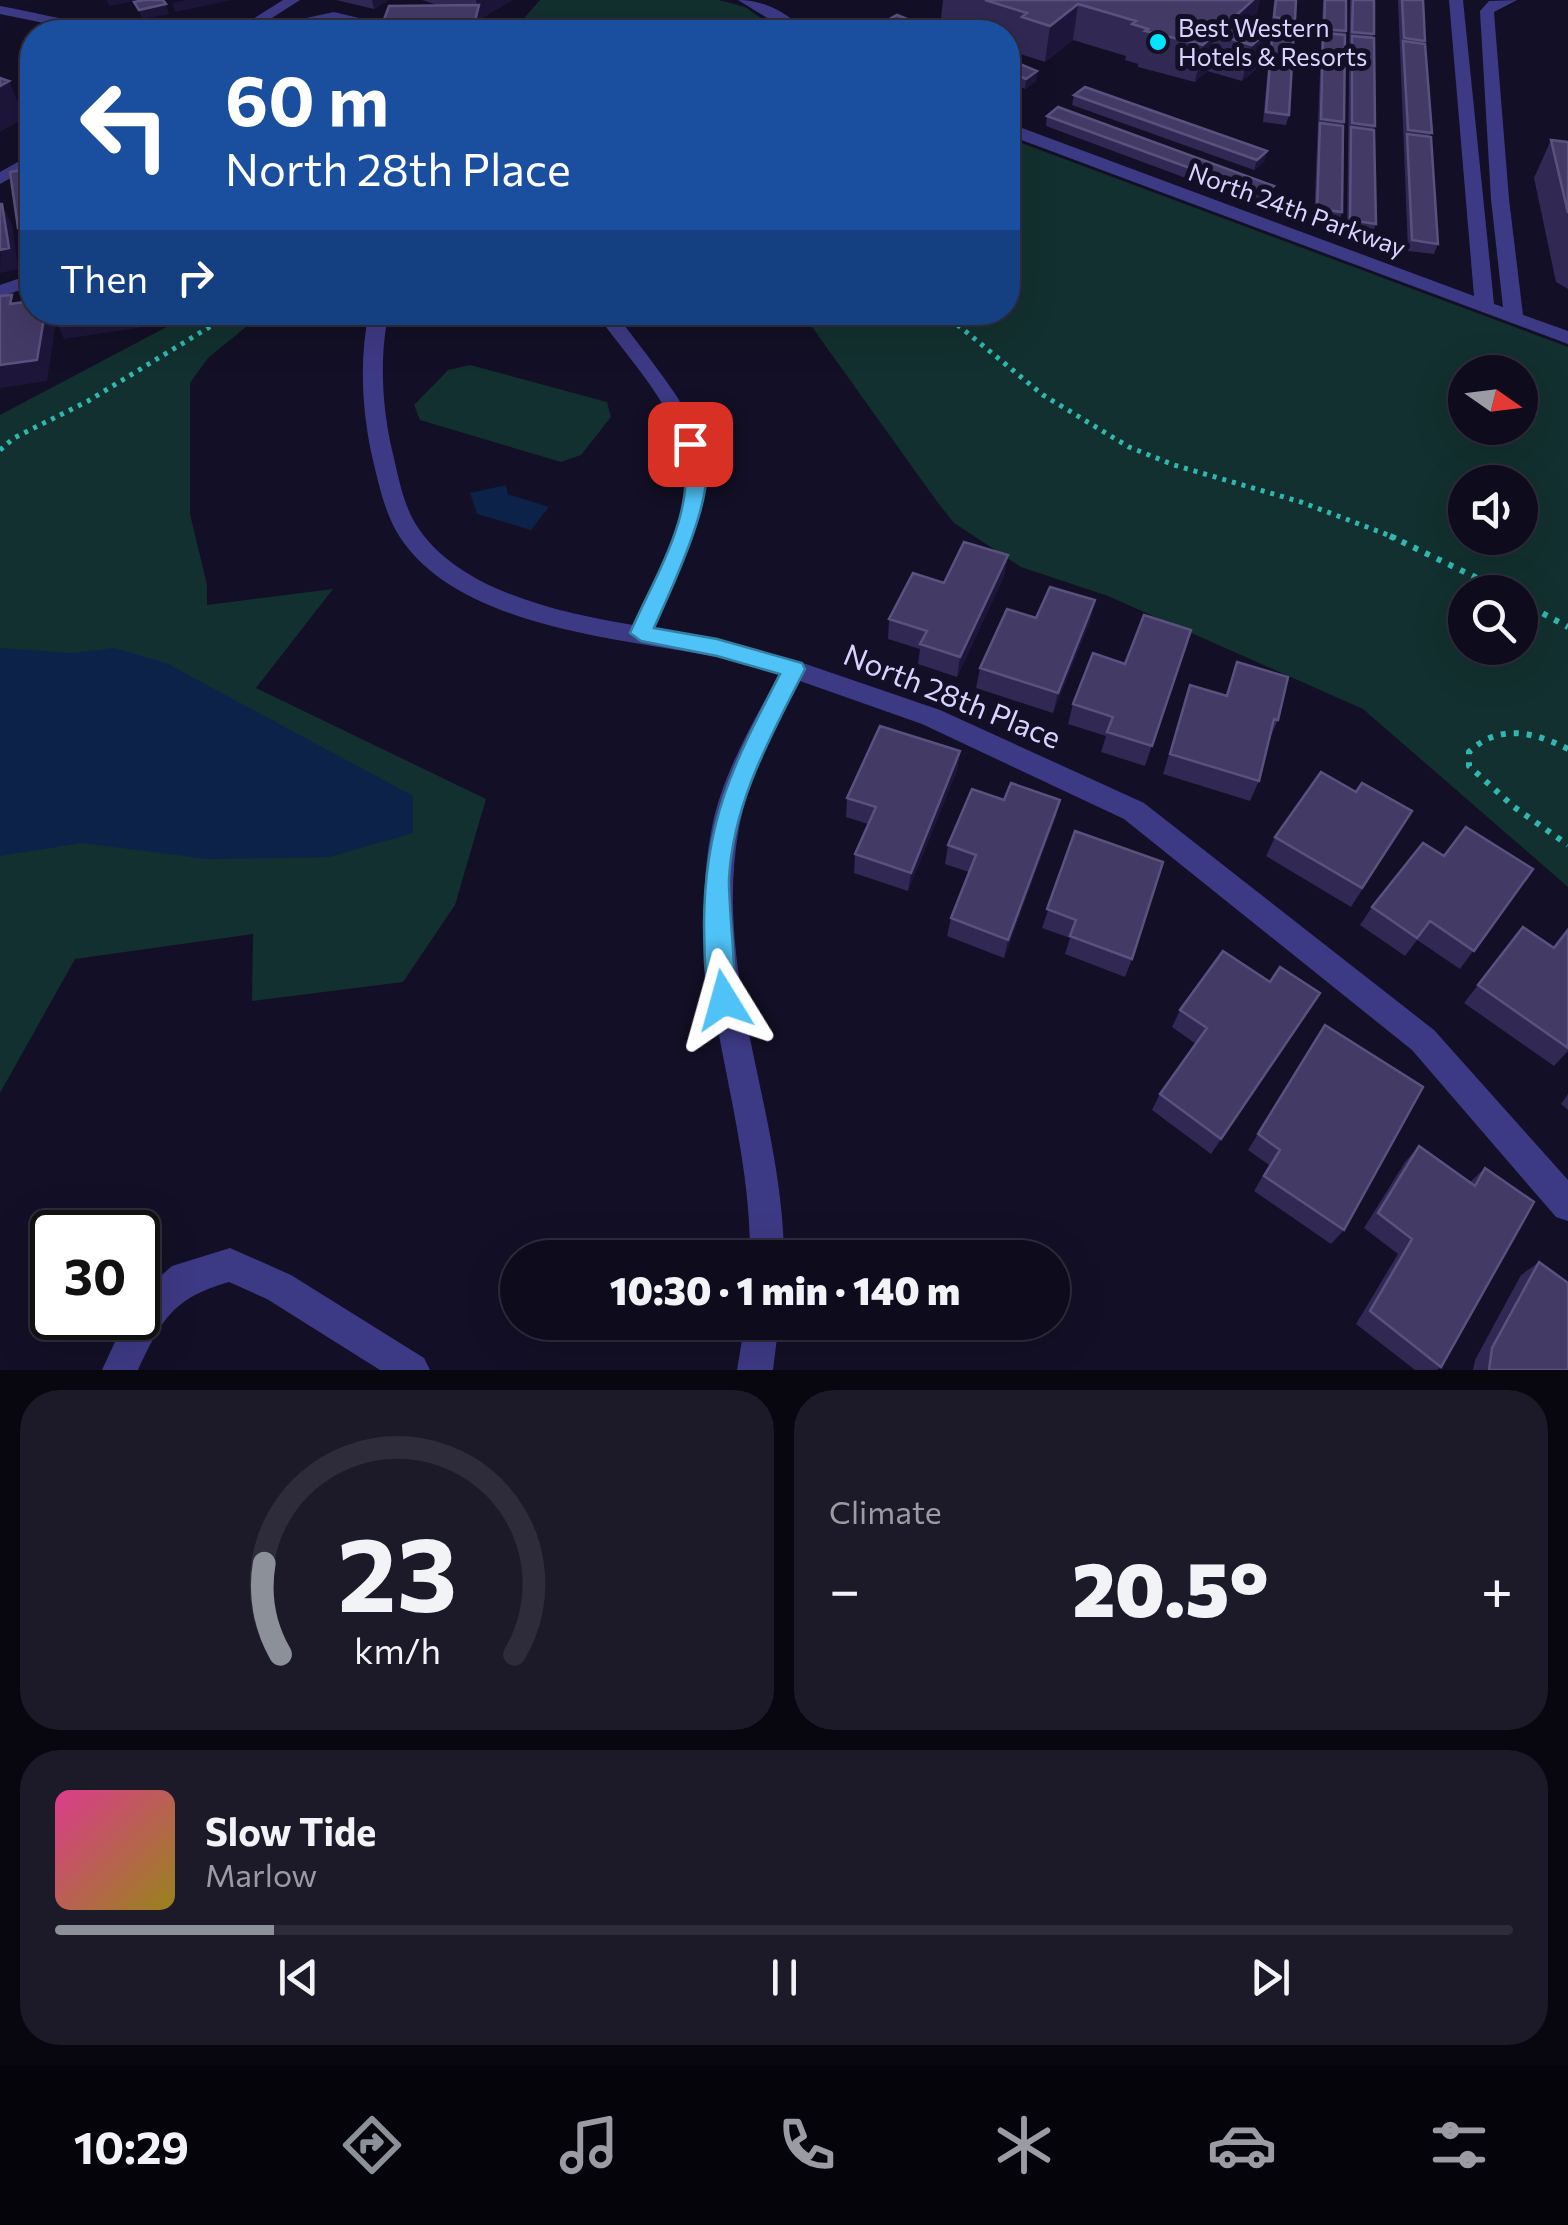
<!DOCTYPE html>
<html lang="en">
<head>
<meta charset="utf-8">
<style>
	:root { --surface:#0e0b1c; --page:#1c1929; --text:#f1f3f6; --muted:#9b9ba3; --line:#2e2b3b; --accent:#8c9099 }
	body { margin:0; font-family:Commissioner,sans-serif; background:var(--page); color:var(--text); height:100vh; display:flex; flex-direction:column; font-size:38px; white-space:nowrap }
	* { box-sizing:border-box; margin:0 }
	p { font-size:32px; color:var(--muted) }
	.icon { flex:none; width:55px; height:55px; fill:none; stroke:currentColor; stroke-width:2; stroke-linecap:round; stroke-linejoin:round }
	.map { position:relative; height:1370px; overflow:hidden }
	.details { display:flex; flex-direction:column; gap:20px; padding:20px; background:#08060f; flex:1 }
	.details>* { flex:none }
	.banner { position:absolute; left:20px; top:20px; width:1000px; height:305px; border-radius:40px; box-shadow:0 10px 40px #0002,0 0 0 2px var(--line); background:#1a4fa0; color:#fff; overflow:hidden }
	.needle { width:65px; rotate:104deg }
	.buttons { position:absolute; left:1448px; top:355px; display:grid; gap:20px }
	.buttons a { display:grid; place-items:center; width:90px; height:90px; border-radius:50%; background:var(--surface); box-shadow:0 10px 40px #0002,0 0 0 2px var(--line); font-size:50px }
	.speed { position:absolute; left:30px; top:1210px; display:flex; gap:20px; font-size:50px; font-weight:700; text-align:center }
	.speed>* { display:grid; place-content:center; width:130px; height:130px; border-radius:50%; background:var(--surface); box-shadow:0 10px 40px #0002,0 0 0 2px var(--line); line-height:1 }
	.speed .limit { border:5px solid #111; border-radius:15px; background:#fff; color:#111 }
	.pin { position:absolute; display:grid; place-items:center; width:85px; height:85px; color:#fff; margin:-42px; border-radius:20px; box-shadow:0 5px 15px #0006 }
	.me { position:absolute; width:110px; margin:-55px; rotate:352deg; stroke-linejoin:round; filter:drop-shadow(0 0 8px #0008) }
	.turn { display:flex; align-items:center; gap:35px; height:210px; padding:0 40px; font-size:45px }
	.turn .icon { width:130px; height:130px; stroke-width:2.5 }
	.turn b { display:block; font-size:70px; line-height:85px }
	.then { display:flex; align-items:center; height:95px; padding:0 40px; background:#0003; gap:20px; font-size:38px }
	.big { font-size:75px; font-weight:800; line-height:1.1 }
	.details .widget { flex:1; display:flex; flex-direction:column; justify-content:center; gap:15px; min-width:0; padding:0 35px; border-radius:40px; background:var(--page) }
	.details .dial { align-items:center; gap:0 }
	.dial svg { height:260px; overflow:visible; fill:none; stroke:var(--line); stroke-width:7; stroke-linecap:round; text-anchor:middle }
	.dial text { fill:var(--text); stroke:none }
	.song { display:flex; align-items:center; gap:30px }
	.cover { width:120px; height:120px; border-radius:15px; background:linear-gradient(135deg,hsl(330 70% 55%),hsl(50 70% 35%)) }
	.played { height:10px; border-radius:5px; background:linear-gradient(90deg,var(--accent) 15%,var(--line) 15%) }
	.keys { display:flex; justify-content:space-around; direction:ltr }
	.heat { display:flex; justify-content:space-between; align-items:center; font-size:55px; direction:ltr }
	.details .tiles { flex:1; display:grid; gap:20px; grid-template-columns:1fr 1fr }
	.widget:last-child { grid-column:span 2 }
	.trip { position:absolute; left:500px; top:1240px; width:570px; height:100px; border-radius:50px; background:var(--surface); box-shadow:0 10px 40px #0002,0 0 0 2px var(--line); font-weight:800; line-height:100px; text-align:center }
	.tabs { display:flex; height:160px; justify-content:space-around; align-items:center; background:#06040b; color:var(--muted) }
	.tabs .icon { width:70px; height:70px }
	.tabs .on { color:var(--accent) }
	.tabs b { font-size:45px; color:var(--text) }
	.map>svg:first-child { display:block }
	.green { fill:#12302f; fill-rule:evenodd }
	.water { fill:#0c2248 }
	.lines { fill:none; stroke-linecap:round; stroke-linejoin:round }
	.path-far1 { stroke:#2fb8b0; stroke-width:5; stroke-dasharray:4 6; stroke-linecap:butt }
	.path { stroke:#2fb8b0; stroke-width:6; stroke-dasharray:5 8; stroke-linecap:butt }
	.minor { fill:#3d3a85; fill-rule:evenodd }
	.wall { fill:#312854 }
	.shaded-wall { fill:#1d163a }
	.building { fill:#433a66; stroke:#5a527e; stroke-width:2.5 }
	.route { fill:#4fc3f7; stroke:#337fa1; stroke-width:2.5 }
	.poi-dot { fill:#00e5ff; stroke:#130f26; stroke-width:4 }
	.labels { text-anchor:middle; stroke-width:10; stroke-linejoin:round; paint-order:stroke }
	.far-poi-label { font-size:25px; fill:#d9d4ff; stroke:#130f26; text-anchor:start }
	.far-street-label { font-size:25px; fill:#d9d4ff; stroke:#130f26 }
	.street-label { font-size:30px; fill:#d9d4ff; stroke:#130f26 }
</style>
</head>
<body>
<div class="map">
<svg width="1568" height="1370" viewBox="0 0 1568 1370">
	<rect width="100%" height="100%" fill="#130f26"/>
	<!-- green -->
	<path class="green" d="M540 0H719L745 7 781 32H512Z
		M1008 138 1568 347V887L1363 709 1108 596 1021 567 954 523 938 503 802 313 1008 312ZM1465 372H1520V428H1465ZM1465 482H1520V538H1465ZM1465 592H1520V648H1465Z
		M193 313H263L208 358 190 383V514L207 585V605L333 589 256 688 486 799 455 905 403 982 252 1001 253 934 75 959 0 1093V415Z
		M470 365 607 402 611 417 581 455 561 462 420 420 414 405 448 370Z"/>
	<!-- water -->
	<path class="water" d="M506 485 508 494 549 507 531 530 477 514 470 493Z
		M0 648 72 653 114 648 166 663 413 796V833L329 857 208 859 82 843 0 856Z"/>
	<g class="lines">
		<!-- path-far1 -->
		<path class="path-far1" d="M942 312 1043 395 1129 447 1174 465 1301 502 1396 538
			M0 450 14 438 88 401 234 312"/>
		<!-- path -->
		<path class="path" d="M1390 536 1506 592
			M1520 601 1568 627
			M1568 749C1534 732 1499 723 1469 752V766L1514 807 1568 845"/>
		<!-- minor -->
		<path class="minor" d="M283 0H300L250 32H232Z
			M738 0C765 0 787 13 807 32H790Z
			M1449 0H1463L1494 304 1503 307 1491 199 1480 11 1489 1 1517 0 1494 12 1509 199 1523 315 1568 331V344L1008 135V124L1014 125 1474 296Z
			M0 6C32 12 65 20 97 25 117 28 135 20 153 32H88L0 14Z
			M334 12 363 19 366 32H351L350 24C334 19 320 20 308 32H292L306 18Z
			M32 154V166L0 184V172Z
			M32 274V286L0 297V285Z
			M369 312H389C379 356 382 406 392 450 398 474 402 501 415 523 456 591 561 613 633 625 669 546 713 483 660 400 641 369 616 342 595 312H614C727 458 730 460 655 628L717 639 794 660 940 710 1144 803 1434 1030 1568 1180V1221L1556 1217 1412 1050 1124 819 922 724 800 681C776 728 749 775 739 828 712 975 783 1112 784 1258H750C752 1112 682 974 712 827 723 772 753 723 779 674 757 668 735 661 712 656 616 638 449 626 395 529 383 506 378 481 372 456 362 410 359 359 369 312Z
			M230 1248 291 1275 424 1358 430 1370H380L267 1299 229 1282C173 1298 162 1319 138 1370H102L126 1318H138V1296L172 1266Z
			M745 1322H779L773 1370H737Z"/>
	</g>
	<!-- wall -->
	<path class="wall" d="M336 0H388L374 9Z
		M422 0H512L482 18 483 24 480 32H383L382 25 437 5Z
		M943 0H1260L1252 28 1266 33 1256 69 1242 81 1207 71 1195 82 1138 67V64L1125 60 1126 56 1073 40 1045 62 1017 53 1018 47 1008 44V32H972L944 24 945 19 941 18Z
		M1274 0H1296L1295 20 1293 28 1289 115 1286 125 1263 122Z
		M1323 0H1346L1342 212 1339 222 1314 219Z
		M1350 0H1374L1373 38 1375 126 1374 130 1376 224 1372 234 1347 231Z
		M1398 0H1423L1424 44 1438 244 1434 254 1408 251Z
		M884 22 940 32H887L883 31Z
		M1008 59 1037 71 1036 81 1025 89 1008 82Z
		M1074 95 1267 151 1264 162 1254 170 1072 105Z
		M1047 116 1271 196 1261 206 1046 126Z
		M1551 140 1568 142V289L1556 282 1534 178Z
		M1008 555 1004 576 957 677 918 664 920 649 888 639 889 619 944 583Z
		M1095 600 1090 621 1053 713 976 688 980 668 1036 618Z
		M1191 630 1145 766 1101 752 1106 736 1068 724 1073 704 1125 664Z
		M1237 662 1278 720 1269 740 1259 781 1250 801 1163 774 1190 685 1225 696Z
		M960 751 957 770 908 891 854 873 855 854 868 824 846 817 847 798Z
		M1004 800H1060L1055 819 1004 958 947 936 951 918 969 872 945 864 948 845Z
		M1412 811 1351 907 1266 856 1275 837Z
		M1075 831 1132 959 1125 977 1065 954 1070 938 1042 928Z
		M1444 856 1533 869 1460 969 1417 940 1405 956 1360 925 1372 907Z
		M1523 927 1553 947 1568 927V1051L1554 1066 1464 1003Z
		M1270 982 1320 993 1211 1154 1152 1110 1160 1094 1196 1044 1172 1027 1180 1010Z
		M1325 1025 1344 1230 1331 1244 1254 1191 1269 1165 1248 1150Z
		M1568 1094V1110L1561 1104Z
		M1419 1146 1470 1182 1485 1168 1441 1367 1437 1370H1415L1356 1324 1398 1254 1364 1228 1405 1162Z
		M1539 1262 1568 1370H1473L1475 1360 1521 1275Z"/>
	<!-- shaded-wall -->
	<path class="shaded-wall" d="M107 0H140L109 6Z
		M186 0H232L175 12 172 3Z
		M372 0H388L374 9Z
		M476 0H512L482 18 483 24 480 32H473L478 12Z
		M1253 0H1260L1254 27 1238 41 1231 20Z
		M166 4 169 14 142 19 139 10Z
		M1078 4 1073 40 1045 62 1050 26Z
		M1266 33 1256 69 1242 81 1252 45Z
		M1215 34 1207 71 1195 82 1203 45Z
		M1037 71 1036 81 1025 89 1026 79Z
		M0 78 9 81 25 118 0 132Z
		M1267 151 1264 162 1254 170 1257 160Z
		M1274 186 1271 196 1261 206 1264 195Z
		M2 204 12 224 18 269 0 273Z
		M32 225V248L28 249 18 228Z
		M45 312H53L56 318 94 312H138V328L64 339 56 322 47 381 0 388V365Z
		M1008 555 1004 576 957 677 960 657Z
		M1095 600 1090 621 1053 713 1058 693Z
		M960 751 957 770 908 891 911 873Z
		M1060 800 1055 819 1004 958 1008 940Z"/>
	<!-- building -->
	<path class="building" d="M144 0H163L166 4 139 10 134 2Z
		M985 0H1253L1231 20 1266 33 1252 45 1215 34 1203 45 1145 31 1148 29 1132 24 1136 21 1078 4 1050 26 1022 17 1027 13Z
		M1276 0H1296L1295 20 1274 17Z
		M1325 0H1346V31L1324 29Z
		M1353 0H1374V34L1352 32Z
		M1402 0H1423L1425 41 1404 38Z
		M479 5 473 29 400 30 401 25H382L389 6Z
		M897 15 940 32H911L884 22Z
		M1273 26 1294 28 1289 115 1266 112Z
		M1323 33 1345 35 1344 122 1321 119Z
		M1352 36 1374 38 1375 126 1352 123Z
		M1403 41 1425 44 1432 133 1408 130Z
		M1008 59 1037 71 1026 79 1008 71Z
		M0 78 9 81 0 86Z
		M1085 87 1267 151 1257 160 1074 95Z
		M1058 107 1274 186 1264 195 1047 116Z
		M1320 123 1343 126 1342 212 1317 209Z
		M1351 127 1374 130 1376 224 1350 220Z
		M1407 134 1431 137 1438 244 1412 240Z
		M1551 140 1568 142V213Z
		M32 168V225L18 228 10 172Z
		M0 204H2L9 248 0 250Z
		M12 295 10 304 32 301V312H45L37 360 0 365V296Z
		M55 312H94L54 318Z
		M964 542 1008 555 960 657 920 644 927 631 889 619 913 573 944 583Z
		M1050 587 1095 600 1058 693 980 668 1007 609 1036 618Z
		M1144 615 1191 630 1152 746 1107 732 1113 717 1073 704 1093 653 1125 664Z
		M1237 662 1288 677 1278 720 1274 719 1259 781 1170 754 1190 685 1227 696Z
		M880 726 960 751 911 873 855 854 876 807 847 798Z
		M1321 772 1356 792 1362 783 1412 811 1362 888 1275 837Z
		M1011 783 1060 800 1008 940 951 918 976 855 948 845 972 789 1004 800Z
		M1466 827 1533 869 1474 951 1430 921 1417 938 1372 907 1423 843 1444 856Z
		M1075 831 1163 862 1132 959 1070 936 1076 920 1047 909Z
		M1523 927 1554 948 1568 930V1048L1478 985Z
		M1223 951 1270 982 1280 967 1320 993 1221 1139 1160 1094 1207 1028 1180 1010Z
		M1325 1025 1423 1087 1344 1230 1264 1176 1280 1150 1258 1134Z
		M1419 1146 1475 1186 1485 1168 1534 1202 1441 1367 1370 1311 1412 1239 1378 1213Z
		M1539 1262 1568 1283V1370H1489L1492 1348Z"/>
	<!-- route -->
	<path class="route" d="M690 438C739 455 667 597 654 628L717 639 802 663 805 669C771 736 733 802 729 879 728 902 739 999 734 1009L724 1013 715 1009C703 983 705 954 704 926 704 821 733 765 780 674L717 656 641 641 630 633C654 577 701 507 681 444Z"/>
	<!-- markers -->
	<circle class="poi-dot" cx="1158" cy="42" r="10"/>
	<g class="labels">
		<!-- far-poi labels -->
		<g class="far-poi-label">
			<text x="1178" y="37">Best Western<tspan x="1178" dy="29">Hotels &amp; Resorts</tspan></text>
		</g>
		<!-- far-street labels -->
		<g class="far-street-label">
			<text transform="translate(1297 210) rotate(20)" y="9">North 24th Parkway</text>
		</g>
		<!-- street labels -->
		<g class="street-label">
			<text transform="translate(952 697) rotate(22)" y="10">North 28th Place</text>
		</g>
	</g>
</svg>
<div class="buttons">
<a><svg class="needle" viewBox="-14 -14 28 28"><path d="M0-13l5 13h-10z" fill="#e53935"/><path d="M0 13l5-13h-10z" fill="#9b9ba3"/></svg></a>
<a><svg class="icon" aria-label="sound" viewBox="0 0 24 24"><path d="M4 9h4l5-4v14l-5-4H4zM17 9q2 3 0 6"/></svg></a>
<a><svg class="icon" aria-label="search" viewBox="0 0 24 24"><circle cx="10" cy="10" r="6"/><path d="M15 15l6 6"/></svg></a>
</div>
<div class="speed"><div class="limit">30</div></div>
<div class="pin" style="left:690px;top:444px;background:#d93025"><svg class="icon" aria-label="arrive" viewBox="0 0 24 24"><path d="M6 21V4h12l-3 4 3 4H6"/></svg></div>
<svg class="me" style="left:724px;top:1000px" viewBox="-20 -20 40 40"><path d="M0-17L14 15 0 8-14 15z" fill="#4fc3f7" stroke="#fff" stroke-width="4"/></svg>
<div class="trip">10:30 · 1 min · 140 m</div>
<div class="banner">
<div class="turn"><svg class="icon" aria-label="left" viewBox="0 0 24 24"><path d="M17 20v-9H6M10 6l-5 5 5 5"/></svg><div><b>60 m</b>North 28th Place</div></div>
<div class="then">Then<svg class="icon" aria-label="right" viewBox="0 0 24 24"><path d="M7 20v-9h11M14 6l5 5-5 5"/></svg></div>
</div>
</div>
<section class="details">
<div class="tiles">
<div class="widget dial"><svg viewBox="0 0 100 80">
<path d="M14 69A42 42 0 1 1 86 69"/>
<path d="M14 69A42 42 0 0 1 9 41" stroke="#8c9099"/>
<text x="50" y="56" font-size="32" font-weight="700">23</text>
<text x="50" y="72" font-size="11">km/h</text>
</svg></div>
<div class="widget"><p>Climate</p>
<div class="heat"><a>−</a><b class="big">20.5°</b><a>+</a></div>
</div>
<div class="widget">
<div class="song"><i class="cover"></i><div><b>Slow Tide</b><p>Marlow</p></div></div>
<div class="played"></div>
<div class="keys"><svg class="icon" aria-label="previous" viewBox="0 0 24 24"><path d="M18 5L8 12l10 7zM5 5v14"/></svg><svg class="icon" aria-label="pause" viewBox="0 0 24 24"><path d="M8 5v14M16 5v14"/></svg><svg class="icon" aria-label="next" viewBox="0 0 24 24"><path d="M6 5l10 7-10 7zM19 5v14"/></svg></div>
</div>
</div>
</section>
<nav class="tabs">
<b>10:29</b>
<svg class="icon on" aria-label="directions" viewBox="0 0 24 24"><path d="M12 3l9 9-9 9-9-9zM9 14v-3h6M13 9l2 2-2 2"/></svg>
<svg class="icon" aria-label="music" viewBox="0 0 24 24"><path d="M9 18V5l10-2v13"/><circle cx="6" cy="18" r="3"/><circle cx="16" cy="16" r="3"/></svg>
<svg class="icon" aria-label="phone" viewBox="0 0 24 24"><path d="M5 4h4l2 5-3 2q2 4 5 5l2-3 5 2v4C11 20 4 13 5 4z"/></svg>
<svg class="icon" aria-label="climate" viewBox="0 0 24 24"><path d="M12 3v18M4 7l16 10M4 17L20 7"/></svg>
<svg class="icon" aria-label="car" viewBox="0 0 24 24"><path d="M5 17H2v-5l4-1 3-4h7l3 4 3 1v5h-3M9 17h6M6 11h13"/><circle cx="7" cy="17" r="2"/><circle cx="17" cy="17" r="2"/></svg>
<svg class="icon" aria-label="filters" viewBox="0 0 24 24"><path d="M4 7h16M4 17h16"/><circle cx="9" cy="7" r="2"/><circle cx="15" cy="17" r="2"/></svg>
</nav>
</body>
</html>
